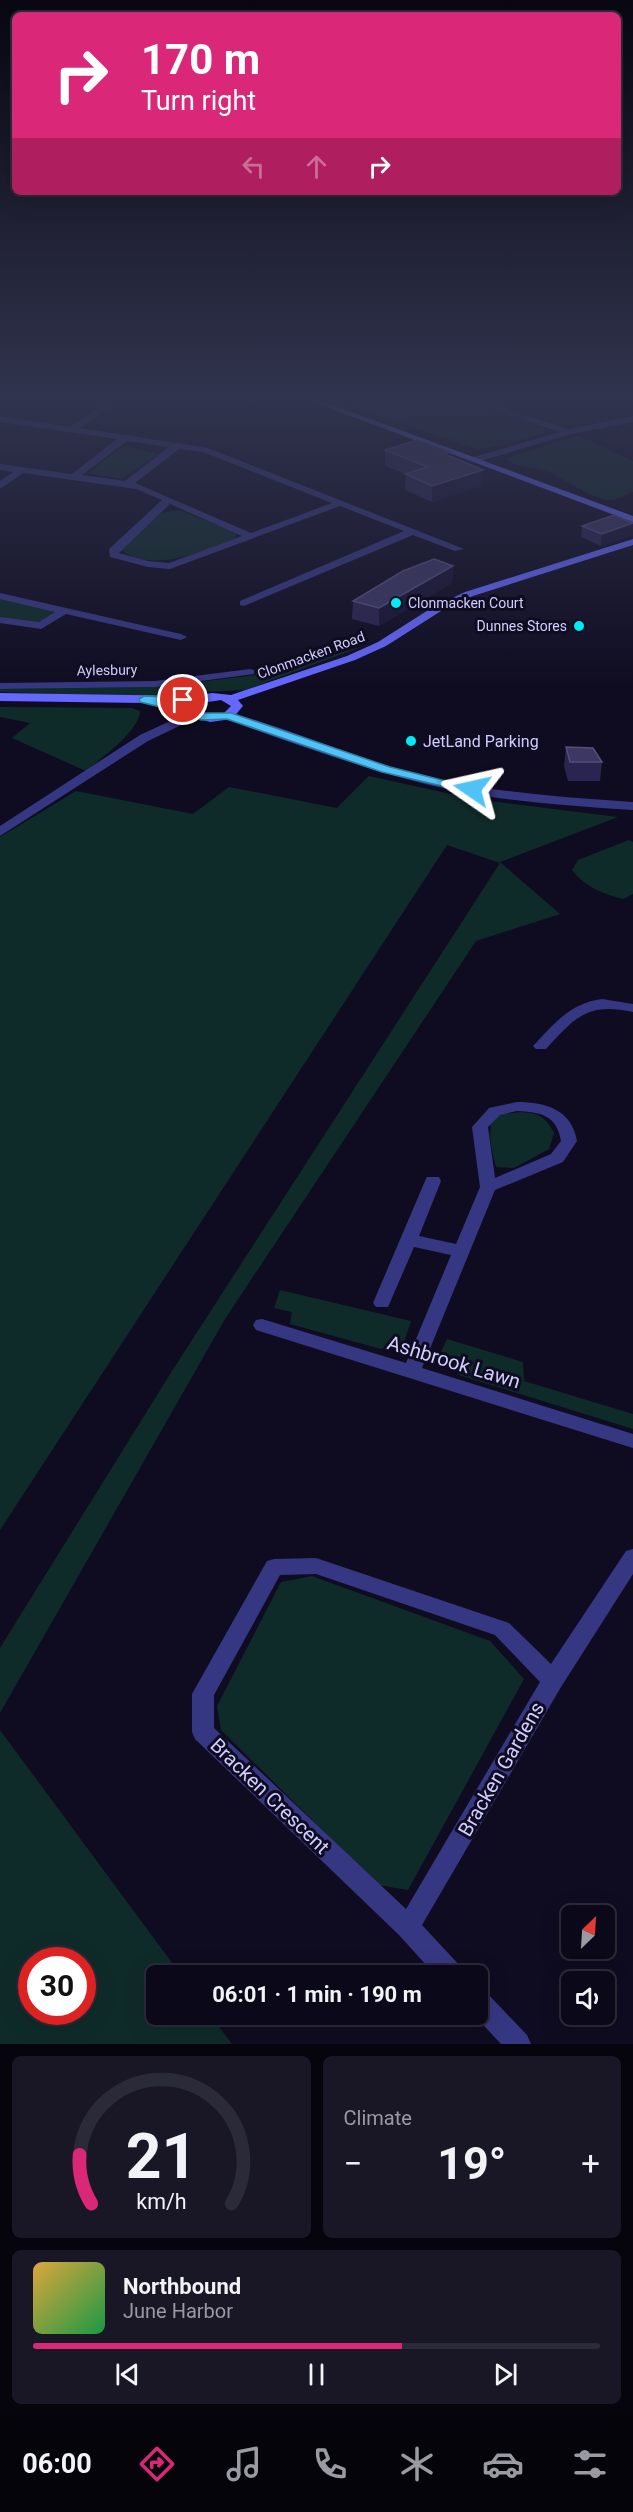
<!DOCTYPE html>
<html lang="en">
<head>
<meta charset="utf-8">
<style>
	:root { --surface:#0b0919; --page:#191726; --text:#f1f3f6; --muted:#9a9aa2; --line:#2b2a38; --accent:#db2777 }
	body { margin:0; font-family:Roboto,sans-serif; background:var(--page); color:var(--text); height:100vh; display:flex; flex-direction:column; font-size:22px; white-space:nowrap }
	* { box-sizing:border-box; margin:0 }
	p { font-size:20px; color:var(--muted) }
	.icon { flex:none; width:33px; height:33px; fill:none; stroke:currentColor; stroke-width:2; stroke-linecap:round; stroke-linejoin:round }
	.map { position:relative; height:2044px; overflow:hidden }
	.side { display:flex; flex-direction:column; gap:12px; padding:12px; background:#06050e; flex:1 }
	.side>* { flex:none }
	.hud { position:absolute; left:12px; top:12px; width:609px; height:183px; border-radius:9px; box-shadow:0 6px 24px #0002,0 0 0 2px var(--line); background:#db2777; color:#fff; overflow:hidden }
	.needle { width:39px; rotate:25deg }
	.controls { position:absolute; left:561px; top:1905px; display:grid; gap:12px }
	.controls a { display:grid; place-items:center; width:54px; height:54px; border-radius:9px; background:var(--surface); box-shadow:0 6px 24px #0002,0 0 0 2px var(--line); font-size:30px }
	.speed { position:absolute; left:18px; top:1947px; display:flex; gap:12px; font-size:30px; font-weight:700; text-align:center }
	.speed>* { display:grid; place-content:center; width:78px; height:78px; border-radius:50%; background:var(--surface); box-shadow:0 6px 24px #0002,0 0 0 2px var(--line); line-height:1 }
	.speed .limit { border:9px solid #d22; background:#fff; color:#111 }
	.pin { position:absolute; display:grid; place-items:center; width:51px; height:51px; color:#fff; margin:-26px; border:3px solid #fff; border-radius:50%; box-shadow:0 2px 6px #0007 }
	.me { position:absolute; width:66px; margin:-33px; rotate:281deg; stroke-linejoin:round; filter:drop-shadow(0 0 4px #0008) }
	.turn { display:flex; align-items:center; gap:21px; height:126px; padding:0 30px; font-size:27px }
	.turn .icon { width:78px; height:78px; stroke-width:2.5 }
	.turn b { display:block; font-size:42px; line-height:51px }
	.lanes { display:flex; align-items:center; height:57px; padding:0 30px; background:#0003; justify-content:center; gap:30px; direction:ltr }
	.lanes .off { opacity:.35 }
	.big { font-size:45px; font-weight:700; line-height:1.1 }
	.side .tile { flex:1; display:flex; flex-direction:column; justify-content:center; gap:9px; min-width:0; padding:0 21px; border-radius:9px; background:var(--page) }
	.side .dial { align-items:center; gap:0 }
	.dial svg { height:156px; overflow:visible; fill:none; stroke:var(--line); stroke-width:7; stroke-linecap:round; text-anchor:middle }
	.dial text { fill:var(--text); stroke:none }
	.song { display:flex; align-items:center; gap:18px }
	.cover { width:72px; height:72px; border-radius:9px; background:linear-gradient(135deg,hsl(40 70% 55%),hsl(140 70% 35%)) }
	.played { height:6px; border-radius:3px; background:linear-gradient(90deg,var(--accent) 65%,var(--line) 65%) }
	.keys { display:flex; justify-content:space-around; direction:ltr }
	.heat { display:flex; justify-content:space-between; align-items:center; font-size:33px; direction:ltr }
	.side .tiles { flex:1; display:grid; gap:12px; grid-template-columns:1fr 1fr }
	.tile:last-child { grid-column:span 2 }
	.trip { position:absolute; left:146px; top:1965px; width:342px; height:60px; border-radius:9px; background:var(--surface); box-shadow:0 6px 24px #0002,0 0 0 2px var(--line); font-weight:700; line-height:60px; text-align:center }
	.tab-bar { display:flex; height:96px; justify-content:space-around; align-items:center; background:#04040a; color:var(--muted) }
	.tab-bar .icon { width:42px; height:42px }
	.tab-bar .on { color:var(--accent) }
	.tab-bar b { font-size:27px; color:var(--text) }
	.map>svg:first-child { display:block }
	.green { fill:#0f2b29; fill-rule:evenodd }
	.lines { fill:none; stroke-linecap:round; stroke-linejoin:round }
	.street { fill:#363782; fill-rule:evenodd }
	.secondary { fill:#6468ff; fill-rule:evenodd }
	.wall { fill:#2a2550 }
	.shaded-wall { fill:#181335 }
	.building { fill:#3c3763; stroke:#534e7b; stroke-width:1.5 }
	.route { fill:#4fc3f7; stroke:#337fa1; stroke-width:1.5 }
	.poi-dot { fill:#00ebf8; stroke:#0f0c21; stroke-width:2 }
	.labels { text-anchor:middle; stroke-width:6; stroke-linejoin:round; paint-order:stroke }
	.far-poi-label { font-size:14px; fill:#d0cdff; stroke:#0f0c21; text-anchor:start }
	.far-street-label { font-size:14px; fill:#d0cdff; stroke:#0f0c21 }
	.poi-label { font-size:16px; fill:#d0cdff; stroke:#0f0c21; text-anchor:start }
	.near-street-label { font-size:20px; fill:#d0cdff; stroke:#0f0c21 }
</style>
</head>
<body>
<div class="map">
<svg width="633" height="2044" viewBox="0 0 633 2044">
	<rect width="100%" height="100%" fill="#0f0c21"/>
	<!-- green -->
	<path class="green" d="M369 403H466L542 426 546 430 542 434 488 448 477 449 354 407Z
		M579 436 633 461V492C627 494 618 500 611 500 595 501 565 479 549 472 535 467 515 469 506 458Z
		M127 447 158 454 122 479 88 473 120 448Z
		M179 510 237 533 236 538C200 551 157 574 121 550L161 513Z
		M0 598 52 610 56 614C33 628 25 622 0 617Z
		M361 647 245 690 204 692 177 698 0 692V689L155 687 256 675Z
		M0 707 132 708 140 711C139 732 102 757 86 771L12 738 30 723 0 717Z
		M369 776 473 799 618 817 500 862 560 914 476 941 225 1319 0 1713V1648L172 1371 500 863 447 845 0 1530V837L76 791 193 814 229 787 337 808Z
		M629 840 633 842V894L623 899C603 894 585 887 572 870L578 860Z
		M520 1112C539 1113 545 1116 554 1133L549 1149 514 1168 496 1167C492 1150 487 1135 493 1118L503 1114Z
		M280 1290 411 1321 404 1342 381 1349 290 1324 292 1312 274 1308Z
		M447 1339 523 1362 524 1381 633 1414V1429L459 1375 440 1354Z
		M312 1576 490 1641 524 1679 408 1890 378 1885 221 1730 217 1706 281 1582Z
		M0 1730 181 1975 156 1976V2014L210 2015 232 2044H0ZM32 1960H82V2012H32Z"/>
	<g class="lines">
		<!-- street -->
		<path class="street" d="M105 403H114L80 428 208 448 464 549 455 551 413 535 244 606 240 605V601L404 531 340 506 170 569 148 567 110 557 109 549 162 500 136 489 23 473 0 489V481L13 472 0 470V464L72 474 117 439 0 422V416L70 427ZM127 441 169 447 125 481 82 475ZM179 449 203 452 332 503 251 533 135 483ZM170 504 242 536 169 563 148 561 119 553Z
			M475 403H487L569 429 633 416V422L571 434 477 462 474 461V457L560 432Z
			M0 593 181 634 187 637 181 640 66 614 41 629 0 623V617L39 622 55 612 0 599Z
			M250 669 254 670V674L155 687 0 689V683L155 681Z
			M194 710 200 714 198 717 148 741 0 836V826L140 735Z
			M228 712C285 727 340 752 398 769 474 791 554 797 633 802V810C572 806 511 802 451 790 373 773 299 745 224 719L222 716Z
			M602 999 633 1004V1012C588 1002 575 1017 546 1049H536L533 1046 536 1043C556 1021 572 1003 602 999Z
			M517 1102C546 1102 572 1110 577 1141L563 1162 495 1190 422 1368 633 1434V1448L256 1330 253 1325 256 1320 262 1319 406 1363 451 1255 414 1247 388 1307H376L373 1303 425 1181 427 1177H439L441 1181 419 1236 456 1244 480 1187 472 1127 489 1108ZM517 1111C540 1112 557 1115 561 1141L551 1154 495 1178 488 1127 500 1115Z
			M633 1549V1574L561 1687 422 1925 462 1968 465 1976H436L399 1935 195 1739 192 1732V1694L267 1561 274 1559 316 1558 509 1623 551 1664 626 1551ZM316 1574 495 1635 540 1682 406 1909 214 1728V1695L280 1575Z
			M477 1989 486 1992 527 2035 531 2044H501L473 2014H477Z"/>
		<!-- secondary -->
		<path class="secondary" d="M316 403H327L633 516V522Z
			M633 539V545L473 596 441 611 386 646 355 660 238 700 243 706 232 719 210 722 144 703 0 701V693L194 696 212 693 231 695 347 656 378 642 433 607 465 592ZM221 700 231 706 224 713 210 714 171 703 195 704Z"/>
	</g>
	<!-- wall -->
	<path class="wall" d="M385 450 450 456 483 470 482 486 432 502 405 490 406 474 385 466Z
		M582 526 633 535 601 546 581 537Z
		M453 566 452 583 379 626 352 619 353 601Z
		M566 747 602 762 600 781H568L564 766Z"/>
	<!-- shaded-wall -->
	<path class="shaded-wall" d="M483 470 482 486 432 502V486Z
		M633 523V535L601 546 602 534Z
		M453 566 452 583 379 626V608Z"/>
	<!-- building -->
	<path class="building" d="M417 440 450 452 445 454 483 470 432 486 405 474 428 467 385 450Z
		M614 515 633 523 602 534 582 526Z
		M434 559 453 566 379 608 353 601 403 571Z
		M566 747 593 748 602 762H570Z"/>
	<!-- sky -->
	<linearGradient id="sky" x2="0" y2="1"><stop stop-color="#080712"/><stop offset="0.58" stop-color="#31344e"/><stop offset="1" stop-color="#31344e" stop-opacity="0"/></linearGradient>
	<rect width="633" height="689" fill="url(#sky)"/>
	<!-- route -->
	<path class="route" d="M144 696 187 698V702L173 703 203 713H231L390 767 478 789 472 793 382 772 227 719 201 720 186 713 140 702 139 699Z"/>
	<!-- markers -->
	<g class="poi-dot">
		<circle cx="396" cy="603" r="6"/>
		<circle cx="579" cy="626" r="6"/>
		<circle cx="411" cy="741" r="6"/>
	</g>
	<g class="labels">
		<!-- far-poi labels -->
		<g class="far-poi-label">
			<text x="408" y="608">Clonmacken Court</text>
			<text x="567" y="631" text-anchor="end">Dunnes Stores</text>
		</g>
		<!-- far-street labels -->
		<g class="far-street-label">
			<text transform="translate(311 655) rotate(-20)" y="5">Clonmacken Road</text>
			<text transform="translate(107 670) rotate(-1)" y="5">Aylesbury</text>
		</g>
		<!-- poi labels -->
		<g class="poi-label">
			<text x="423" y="747">JetLand Parking</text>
		</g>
		<!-- near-street labels -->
		<g class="near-street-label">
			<text transform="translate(454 1362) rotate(17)" y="7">Ashbrook Lawn</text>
			<text transform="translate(501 1769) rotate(-60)" y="7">Bracken Gardens</text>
			<text transform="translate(270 1796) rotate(44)" y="7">Bracken Crescent</text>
		</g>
	</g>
</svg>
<div class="controls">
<a><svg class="needle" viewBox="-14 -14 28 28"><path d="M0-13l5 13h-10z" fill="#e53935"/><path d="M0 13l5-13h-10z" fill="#9a9aa2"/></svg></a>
<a><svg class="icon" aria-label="sound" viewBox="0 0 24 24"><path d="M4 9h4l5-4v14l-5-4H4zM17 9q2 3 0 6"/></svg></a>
</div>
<div class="speed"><div class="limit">30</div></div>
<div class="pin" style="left:183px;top:700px;background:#d93025"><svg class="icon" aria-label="arrive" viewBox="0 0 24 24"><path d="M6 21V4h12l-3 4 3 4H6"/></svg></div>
<svg class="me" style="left:472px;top:789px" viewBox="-20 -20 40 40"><path d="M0-17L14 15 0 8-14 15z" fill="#4fc3f7" stroke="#fff" stroke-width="4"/></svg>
<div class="trip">06:01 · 1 min · 190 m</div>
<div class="hud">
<div class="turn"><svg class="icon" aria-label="right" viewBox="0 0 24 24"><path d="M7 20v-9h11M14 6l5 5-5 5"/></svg><div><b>170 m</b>Turn right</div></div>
<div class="lanes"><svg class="icon off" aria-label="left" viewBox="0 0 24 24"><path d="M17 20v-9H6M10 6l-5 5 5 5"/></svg><svg class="icon off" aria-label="ahead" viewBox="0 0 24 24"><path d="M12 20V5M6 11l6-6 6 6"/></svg><svg class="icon" aria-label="right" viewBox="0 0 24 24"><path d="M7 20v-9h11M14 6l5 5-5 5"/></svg></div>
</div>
</div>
<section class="side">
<div class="tiles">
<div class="tile dial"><svg viewBox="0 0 100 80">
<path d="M14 69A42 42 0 1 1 86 69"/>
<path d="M14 69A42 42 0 0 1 8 44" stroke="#db2777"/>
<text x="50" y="56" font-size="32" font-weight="700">21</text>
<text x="50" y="72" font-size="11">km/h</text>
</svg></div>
<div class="tile"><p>Climate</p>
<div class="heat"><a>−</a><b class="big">19°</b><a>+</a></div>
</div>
<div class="tile">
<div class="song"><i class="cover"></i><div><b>Northbound</b><p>June Harbor</p></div></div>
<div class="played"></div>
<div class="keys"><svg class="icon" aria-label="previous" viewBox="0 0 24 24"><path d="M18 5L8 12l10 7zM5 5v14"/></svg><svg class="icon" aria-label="pause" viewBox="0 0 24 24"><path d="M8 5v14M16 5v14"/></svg><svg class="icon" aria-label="next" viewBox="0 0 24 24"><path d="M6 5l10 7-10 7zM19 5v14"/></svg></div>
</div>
</div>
</section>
<nav class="tab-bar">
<b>06:00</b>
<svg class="icon on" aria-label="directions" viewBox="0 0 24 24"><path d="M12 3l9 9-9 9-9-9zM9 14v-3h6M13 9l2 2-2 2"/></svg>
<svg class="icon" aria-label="music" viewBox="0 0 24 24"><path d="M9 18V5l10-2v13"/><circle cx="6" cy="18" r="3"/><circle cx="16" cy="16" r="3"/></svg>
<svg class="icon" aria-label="phone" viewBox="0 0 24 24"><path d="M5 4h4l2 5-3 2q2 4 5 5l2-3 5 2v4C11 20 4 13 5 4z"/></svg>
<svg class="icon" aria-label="climate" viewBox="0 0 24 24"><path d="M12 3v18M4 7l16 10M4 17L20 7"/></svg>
<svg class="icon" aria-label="car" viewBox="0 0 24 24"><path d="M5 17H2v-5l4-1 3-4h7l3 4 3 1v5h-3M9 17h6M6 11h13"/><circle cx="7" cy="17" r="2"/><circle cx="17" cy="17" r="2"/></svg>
<svg class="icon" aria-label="filters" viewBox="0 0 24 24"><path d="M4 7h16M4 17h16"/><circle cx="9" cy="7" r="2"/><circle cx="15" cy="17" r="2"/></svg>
</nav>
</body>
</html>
